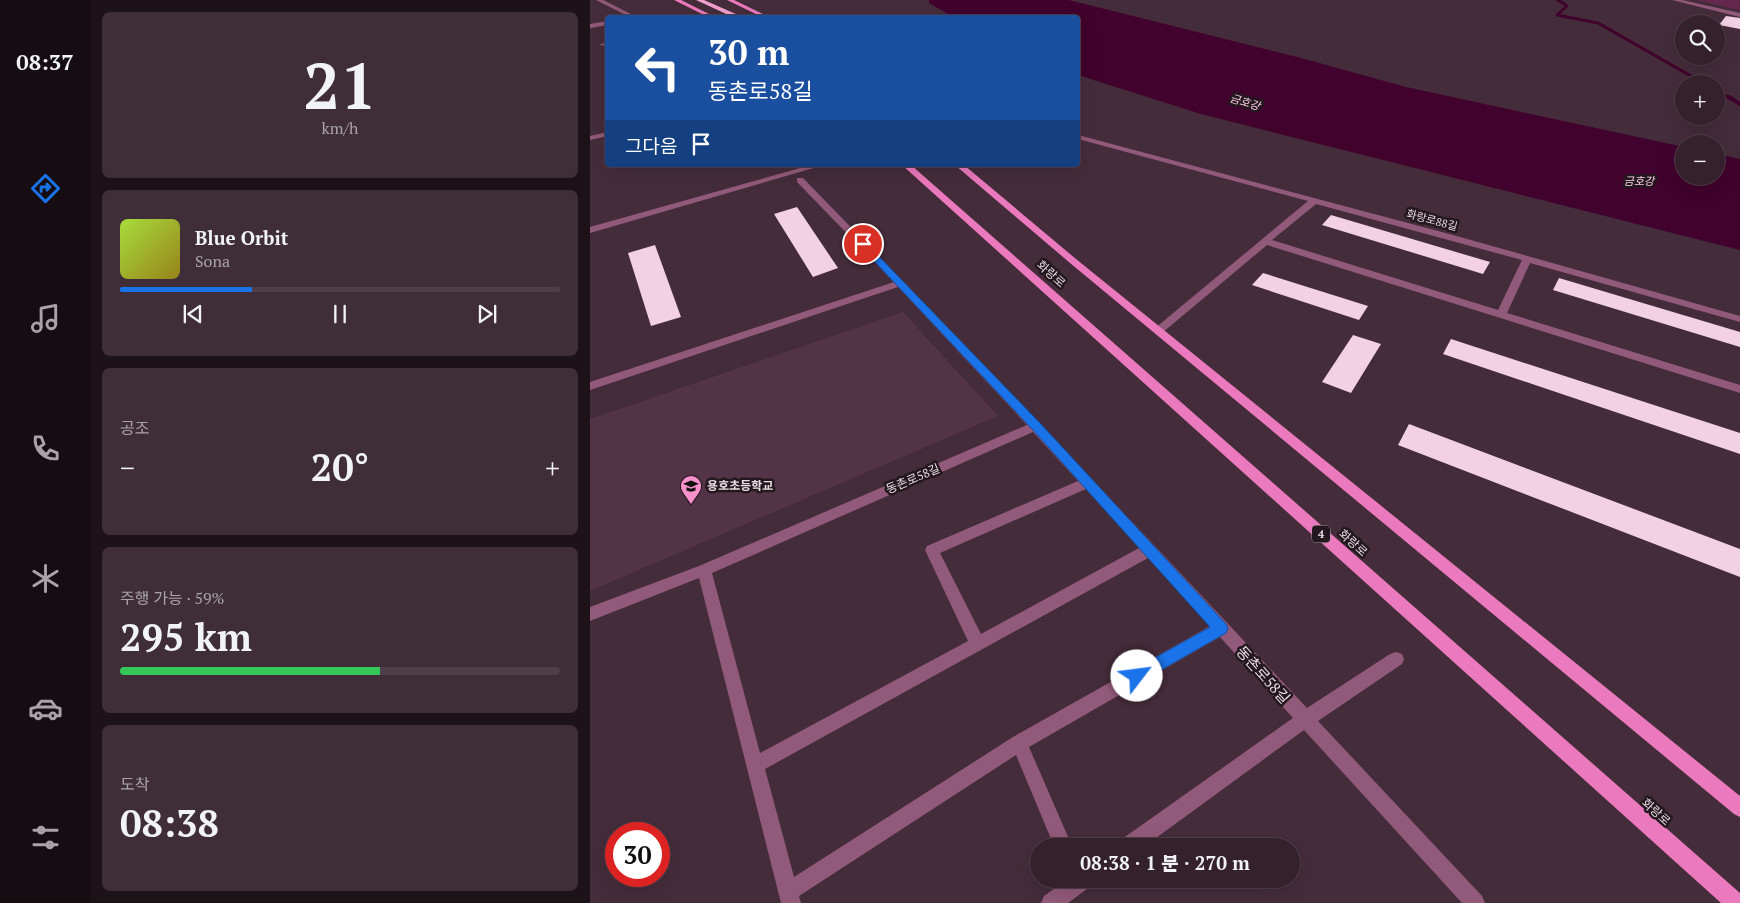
<!DOCTYPE html>
<html lang="ko">
<head>
<meta charset="utf-8">
<style>
	:root { --surface:#34212c; --page:#3f2e38; --text:#f1f3f6; --muted:#a9a3a9; --line:#4e3e48; --accent:#1a73e8 }
	body { margin:0; font-family:"PT Serif","Noto Sans KR",serif; background:var(--page); color:var(--text); height:100vh; display:flex; flex-direction:column; font-size:19px; white-space:nowrap }
	* { box-sizing:border-box; margin:0 }
	p { font-size:16px; color:var(--muted) }
	.icon { flex:none; width:28px; height:28px; fill:none; stroke:currentColor; stroke-width:2; stroke-linecap:round; stroke-linejoin:round }
	.map { position:relative; flex:1; overflow:hidden }
	.side { display:flex; flex-direction:column; gap:12px; padding:12px; background:#1d1218; width:500px }
	.side>* { flex:none }
	.banner { position:absolute; left:15px; top:15px; width:475px; height:152px; border-radius:5px; box-shadow:0 5px 20px #0002,0 0 0 1px var(--line); background:#1a4fa0; color:#fff; overflow:hidden }
	.fabs { position:absolute; left:1085px; top:15px; display:grid; gap:10px }
	.fabs a { display:grid; place-items:center; width:50px; height:50px; border-radius:50%; background:var(--surface); box-shadow:0 5px 20px #0002,0 0 0 1px var(--line); font-size:25px }
	.speed { position:absolute; left:15px; top:822px; display:flex; gap:10px; font-size:25px; font-weight:700; text-align:center }
	.speed>* { display:grid; place-content:center; width:65px; height:65px; border-radius:50%; background:var(--surface); box-shadow:0 5px 20px #0002,0 0 0 1px var(--line); line-height:1 }
	.speed .limit { border:8px solid #d22; background:#fff; color:#111 }
	.pin { position:absolute; display:grid; place-items:center; width:42px; height:42px; color:#fff; margin:-21px; border:2px solid #fff; border-radius:50%; box-shadow:0 1px 5px #0007 }
	.me { position:absolute; width:55px; margin:-28px; rotate:60deg; stroke-linejoin:round; filter:drop-shadow(0 0 4px #0008) }
	.turn { display:flex; align-items:center; gap:18px; height:105px; padding:0 20px; font-size:22px }
	.turn .icon { width:65px; height:65px; stroke-width:2.5 }
	.turn b { display:block; font-size:35px; line-height:42px }
	.then { display:flex; align-items:center; height:48px; padding:0 20px; background:#0003; gap:10px; font-size:19px }
	.big { font-size:38px; font-weight:800; line-height:1.1 }
	.side .tile { flex:1; display:flex; flex-direction:column; justify-content:center; gap:8px; min-width:0; padding:0 18px; border-radius:8px; background:var(--page) }
	.side .dial { align-items:center; gap:0 }
	.dial b { font-size:65px; line-height:1 }
	.song { display:flex; align-items:center; gap:15px }
	.cover { width:60px; height:60px; border-radius:8px; background:linear-gradient(135deg,hsl(80 70% 55%),hsl(50 70% 35%)) }
	.played { height:5px; border-radius:2px; background:linear-gradient(90deg,var(--accent) 30%,var(--line) 30%) }
	.keys { display:flex; justify-content:space-around; direction:ltr }
	.heat { display:flex; justify-content:space-between; align-items:center; font-size:28px; direction:ltr }
	.charge { height:8px; border-radius:4px; background:linear-gradient(90deg,#34c759 59%,var(--line) 0) }
	.trip { position:absolute; left:440px; top:838px; width:270px; height:50px; border-radius:25px; background:var(--surface); box-shadow:0 5px 20px #0002,0 0 0 1px var(--line); font-weight:800; line-height:50px; text-align:center }
	main { display:flex; flex:1; min-height:0 }
	.dock { display:flex; flex-direction:column; width:90px; justify-content:space-around; align-items:center; background:#150d12; color:var(--muted) }
	.dock .icon { width:35px; height:35px }
	.dock .selected { color:var(--accent) }
	.dock b { font-size:22px; color:var(--text) }
	.map>svg:first-child { display:block }
	.built { fill:#533446 }
	.green { fill:#65274d }
	.water { fill:#41022d }
	.lines { fill:none; stroke-linecap:round; stroke-linejoin:round }
	.stream-far1 { stroke:#41022d; stroke-width:3 }
	.stream { stroke:#41022d; stroke-width:4 }
	.building { fill:#f2d1e2 }
	.minor { fill:#925a7a; fill-rule:evenodd }
	.primary { fill:#eb79bd; fill-rule:evenodd }
	.motorway { fill:#f19fcd; fill-rule:evenodd }
	.route { fill:#1a73e8; stroke:#114b97 }
	.labels { text-anchor:middle; stroke-width:5; stroke-linejoin:round; paint-order:stroke }
	.far-water-label { font-size:11px; font-style:italic; fill:#fecee8; stroke:#24181f }
	.far-street-label { font-size:11px; fill:#ecdce4; stroke:#24181f }
	.shield { fill:#24181f; stroke:#b0a1a9; stroke-width:1 }
	.shield-label { font-size:11px; font-weight:bold; fill:#ecdce4 }
	.street-label { font-size:12px; fill:#ecdce4; stroke:#24181f }
	.poi-label { font-size:12px; font-weight:bold; fill:#ecdce4; stroke:#24181f; text-anchor:start }
	.near-street-label { font-size:15px; fill:#ecdce4; stroke:#24181f }
</style>
</head>
<body>
<main>
<nav class="dock">
<b>08:37</b>
<svg class="icon selected" aria-label="directions" viewBox="0 0 24 24"><path d="M12 3l9 9-9 9-9-9zM9 14v-3h6M13 9l2 2-2 2"/></svg>
<svg class="icon" aria-label="music" viewBox="0 0 24 24"><path d="M9 18V5l10-2v13"/><circle cx="6" cy="18" r="3"/><circle cx="16" cy="16" r="3"/></svg>
<svg class="icon" aria-label="phone" viewBox="0 0 24 24"><path d="M5 4h4l2 5-3 2q2 4 5 5l2-3 5 2v4C11 20 4 13 5 4z"/></svg>
<svg class="icon" aria-label="climate" viewBox="0 0 24 24"><path d="M12 3v18M4 7l16 10M4 17L20 7"/></svg>
<svg class="icon" aria-label="car" viewBox="0 0 24 24"><path d="M5 17H2v-5l4-1 3-4h7l3 4 3 1v5h-3M9 17h6M6 11h13"/><circle cx="7" cy="17" r="2"/><circle cx="17" cy="17" r="2"/></svg>
<svg class="icon" aria-label="filters" viewBox="0 0 24 24"><path d="M4 7h16M4 17h16"/><circle cx="9" cy="7" r="2"/><circle cx="15" cy="17" r="2"/></svg>
</nav>
<section class="side">
<div class="tile dial"><b>21</b><p>km/h</p></div>
<div class="tile">
<div class="song"><i class="cover"></i><div><b>Blue Orbit</b><p>Sona</p></div></div>
<div class="played"></div>
<div class="keys"><svg class="icon" aria-label="previous" viewBox="0 0 24 24"><path d="M18 5L8 12l10 7zM5 5v14"/></svg><svg class="icon" aria-label="pause" viewBox="0 0 24 24"><path d="M8 5v14M16 5v14"/></svg><svg class="icon" aria-label="next" viewBox="0 0 24 24"><path d="M6 5l10 7-10 7zM19 5v14"/></svg></div>
</div>
<div class="tile"><p>공조</p>
<div class="heat"><a>−</a><b class="big">20°</b><a>+</a></div>
</div>
<div class="tile"><p>주행 가능 · 59%</p><b class="big">295 km</b><div class="charge"></div></div>
<div class="tile"><p>도착</p><b class="big">08:38</b></div>
</section>
<div class="map">
<svg width="1150" height="903" viewBox="0 0 1150 903">
	<rect width="100%" height="100%" fill="#452c3a"/>
	<!-- built -->
	<path class="built" d="M313 312 408 416 0 591V419Z"/>
	<!-- green -->
	<path class="green" d="M1106 0H1150V11V10Z"/>
	<!-- water -->
	<path class="water" d="M339 0H479L711 58 816 87 1094 147V176H1126V154L1150 159V250L611 114 488 75V18L363 17 339 3Z"/>
	<g class="lines">
		<!-- stream-far1 -->
		<path class="stream-far1" d="M968 0 977 6 967 15 1008 23 1115 84
			M1126 90 1141 99"/>
		<!-- stream -->
		<path class="stream" d="M1139 97 1150 104"/>
	</g>
	<!-- building -->
	<path class="building" d="M1136 16 1150 18V29L1129 25Z
		M207 207 248 268 223 277 184 214Z
		M741 215 900 262 893 274 732 225Z
		M65 245 91 317 61 326 38 253Z
		M673 273 778 306 769 320 662 285Z
		M969 278 1150 332V347L963 290Z
		M763 335 791 344 761 393 732 382Z
		M861 339 1150 433V454L853 354Z
		M819 424 1150 549V577L808 445Z"/>
	<g class="lines">
		<!-- minor -->
		<path class="minor" d="M6 0H13L49 18H42Z
			M1082 0H1092L1150 13V17Z
			M18 21V25L0 28V24Z
			M18 42V46L10 45 11 44Z
			M18 132V136L0 140V136Z
			M488 135 863 235 1150 316V322L940 263 917 313 1150 385V393L677 245 572 333H564V329L718 201 488 139ZM726 204 932 260 908 310 682 240Z
			M221 165H234L0 233V227Z
			M207 178H213C383 352 550 530 717 708L800 654 806 652 812 654 814 659 812 664 728 721 892 896 895 903H872L714 730 555 846H530L532 839 703 718 630 637 439 747 482 846H464L426 755 209 896 211 903H191L109 578 0 621V607L109 566 437 425 308 287 0 390V382L304 282 207 182ZM443 432 488 481 337 546 335 550 378 641 170 753 122 573ZM496 489 549 548 391 634 350 553ZM558 558 620 626 423 737 204 877 175 769Z
			M478 879H504L501 886 478 903H451L454 896Z"/>
		<!-- primary -->
		<path class="primary" d="M84 0H91L127 18H120Z
			M137 0H144L181 18H174Z
			M312 165H321L1150 893V903H1131Z
			M365 165H374L486 259 1150 796V817L1144 814 480 263Z"/>
		<!-- motorway -->
		<path class="motorway" d="M106 0H114L155 18H145Z"/>
	</g>
	<!-- route -->
	<path class="route" d="M270 243H276L450 423 636 624 638 628 636 633 552 681 547 683 541 681 539 676 541 671 620 627 442 429 270 246Z"/>
	<!-- icons -->
	<defs>
		<g id="school-pin" transform="scale(1.125)"><path d="M0 17L-7.5 6A9.5 9.5 0 1 1 7.5 6Z" fill="#f890cc" stroke="#24181f"/><path d="M0-5L7-2L0 1L-7-2ZM-4 1L0 2.5L4 1V4Q0 6-4 4Z" fill="#111"/></g>
	</defs>
	<g fill-rule="evenodd">
		<use href="#school-pin" x="101" y="486"/>
	</g>
	<g class="labels">
		<!-- far-water labels -->
		<g class="far-water-label">
			<text transform="translate(655 102) rotate(17)" y="4">금호강</text>
			<text x="1049" y="185">금호강</text>
		</g>
		<!-- far-street labels -->
		<g class="far-street-label">
			<text transform="translate(842 220) rotate(15)" y="4">화랑로88길</text>
		</g>
		<!-- shield labels -->
		<rect class="shield" x="722" y="525.5" width="18" height="17" rx="4"/>
		<g class="shield-label">
			<text x="731" y="538">4</text>
		</g>
		<!-- street labels -->
		<g class="street-label">
			<text transform="translate(461 274) rotate(42)" y="4">화랑로</text>
			<text transform="translate(323 479) rotate(-23)" y="4">동촌로58길</text>
			<text transform="translate(763 543) rotate(42)" y="4">화랑로</text>
			<text transform="translate(1066 812) rotate(42)" y="4">화랑로</text>
		</g>
		<!-- poi labels -->
		<g class="poi-label">
			<text x="117" y="490">용호초등학교</text>
		</g>
		<!-- near-street labels -->
		<g class="near-street-label">
			<text transform="translate(673 675) rotate(48)" y="5">동촌로58길</text>
		</g>
	</g>
</svg>
<div class="fabs">
<a><svg class="icon" aria-label="search" viewBox="0 0 24 24"><circle cx="10" cy="10" r="6"/><path d="M15 15l6 6"/></svg></a>
<a>+</a>
<a>−</a>
</div>
<div class="speed"><div class="limit">30</div></div>
<div class="pin" style="left:273px;top:244px;background:#d93025"><svg class="icon" aria-label="arrive" viewBox="0 0 24 24"><path d="M6 21V4h12l-3 4 3 4H6"/></svg></div>
<svg class="me" style="left:547px;top:676px" viewBox="-20 -20 40 40"><circle r="19" fill="#fff"/><path d="M0-13L10 11 0 6-10 11z" fill="#1a73e8"/></svg>
<div class="trip">08:38 · 1 분 · 270 m</div>
<div class="banner">
<div class="turn"><svg class="icon" aria-label="left" viewBox="0 0 24 24"><path d="M17 20v-9H6M10 6l-5 5 5 5"/></svg><div><b>30 m</b>동촌로58길</div></div>
<div class="then">그다음<svg class="icon" aria-label="arrive" viewBox="0 0 24 24"><path d="M6 21V4h12l-3 4 3 4H6"/></svg></div>
</div>
</div>
</main>
</body>
</html>
